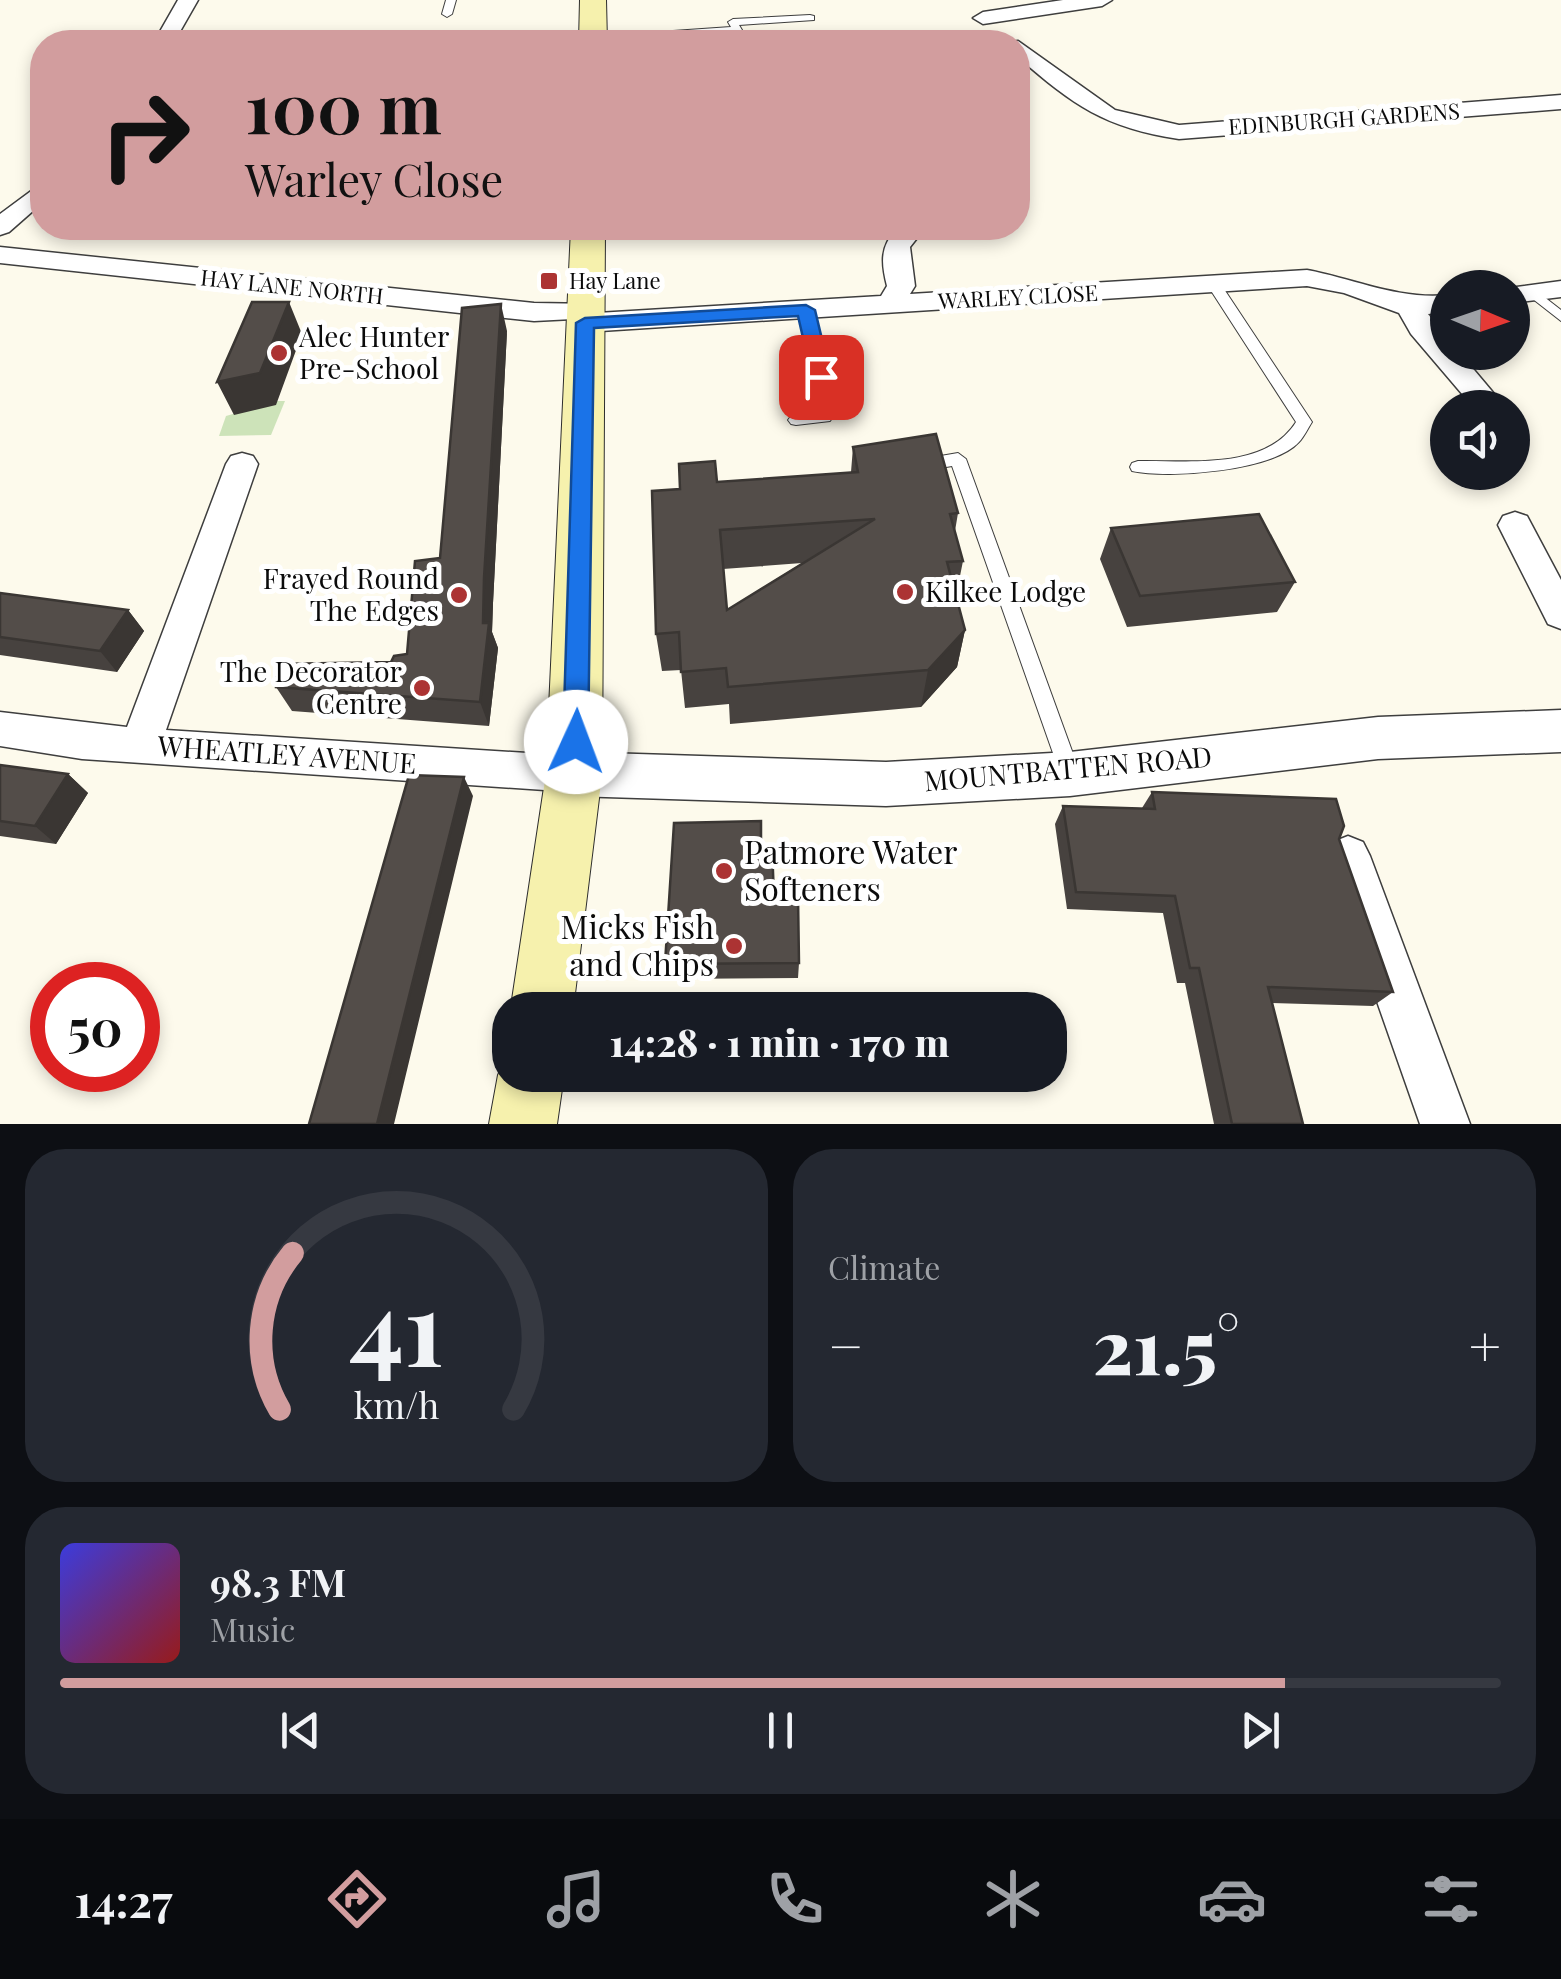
<!DOCTYPE html>
<html lang="en">
<head>
<meta charset="utf-8">
<style>
	:root { --surface:#171b24; --page:#242831; --text:#f1f3f6; --muted:#9ea1a6; --line:#363941; --accent:#d29d9e }
	body { margin:0; font-family:"Playfair Display",serif; background:var(--page); color:var(--text); height:100vh; display:flex; flex-direction:column; font-size:38px; white-space:nowrap }
	* { box-sizing:border-box; margin:0 }
	p { font-size:32px; color:var(--muted) }
	.icon { flex:none; width:55px; height:55px; fill:none; stroke:currentColor; stroke-width:2; stroke-linecap:round; stroke-linejoin:round }
	.map { position:relative; height:1124px; overflow:hidden }
	.side { display:flex; flex-direction:column; gap:25px; padding:25px; background:#0d0f14; flex:1 }
	.side>* { flex:none }
	.hud { position:absolute; left:30px; top:30px; width:1000px; height:210px; border-radius:40px; box-shadow:0 5px 15px #0003; background:#d29d9e; color:#111; overflow:hidden }
	.needle { width:65px; rotate:92deg }
	.buttons { position:absolute; left:1430px; top:270px; display:grid; gap:20px }
	.buttons a { display:grid; place-items:center; width:100px; height:100px; border-radius:50%; background:var(--surface); box-shadow:0 5px 15px #0003; font-size:50px }
	.speed { position:absolute; left:30px; top:962px; display:flex; gap:20px; font-size:50px; font-weight:700; text-align:center }
	.speed>* { display:grid; place-content:center; width:130px; height:130px; border-radius:50%; background:var(--surface); box-shadow:0 5px 15px #0003; line-height:1 }
	.speed .limit { border:15px solid #d22; background:#fff; color:#111 }
	.pin { position:absolute; display:grid; place-items:center; width:85px; height:85px; color:#fff; margin:-42px; border-radius:20px; box-shadow:0 5px 15px #0006 }
	.me { position:absolute; width:110px; margin:-55px; rotate:2deg; stroke-linejoin:round; filter:drop-shadow(0 0 8px #0008) }
	.turn { display:flex; align-items:center; gap:35px; height:210px; padding:0 50px; font-size:45px }
	.turn .icon { width:130px; height:130px; stroke-width:2.5 }
	.turn b { display:block; font-size:70px; line-height:85px }
	.big { font-size:75px; font-weight:800; line-height:1.1 }
	.side .tile { flex:1; display:flex; flex-direction:column; justify-content:center; gap:15px; min-width:0; padding:0 35px; border-radius:40px; background:var(--page) }
	.side .dial { align-items:center; gap:0 }
	.dial svg { height:260px; overflow:visible; fill:none; stroke:var(--line); stroke-width:7; stroke-linecap:round; text-anchor:middle }
	.dial text { fill:var(--text); stroke:none }
	.song { display:flex; align-items:center; gap:30px }
	.cover { width:120px; height:120px; border-radius:15px; background:linear-gradient(135deg,hsl(240 70% 55%),hsl(0 70% 35%)) }
	.played { height:10px; border-radius:5px; background:linear-gradient(90deg,var(--accent) 85%,var(--line) 85%) }
	.keys { display:flex; justify-content:space-around; direction:ltr }
	.heat { display:flex; justify-content:space-between; align-items:center; font-size:55px; direction:ltr }
	.side .tiles { flex:1; display:grid; gap:25px; grid-template-columns:1fr 1fr }
	.tile:last-child { grid-column:span 2 }
	.trip { position:absolute; left:492px; top:992px; width:575px; height:100px; border-radius:40px; background:var(--surface); box-shadow:0 5px 15px #0003; font-weight:800; line-height:100px; text-align:center }
	.menu { display:flex; height:160px; justify-content:space-around; align-items:center; background:#090b0e; color:var(--muted) }
	.menu .icon { width:70px; height:70px }
	.menu .selected { color:var(--accent) }
	.menu b { font-size:45px; color:var(--text) }
	.map>svg:first-child { display:block }
	.green { fill:#cde3b9 }
	.lines { fill:none; stroke-linecap:round; stroke-linejoin:round }
	.service-casing { stroke:#3e3e3e; stroke-width:2 }
	.minor-casing { stroke:#3e3e3e; stroke-width:3 }
	.tertiary-casing { stroke:#3e3e3e; stroke-width:3 }
	.secondary-casing { stroke:#2d2d2d; stroke-width:2 }
	.service { fill:#fff; fill-rule:evenodd }
	.minor { fill:#fff; fill-rule:evenodd }
	.tertiary { fill:#fff; fill-rule:evenodd }
	.secondary { fill:#f6f1ad; fill-rule:evenodd }
	.wall { fill:#47423f; fill-rule:evenodd }
	.shaded-wall { fill:#3a3633 }
	.building { fill:#534d49; stroke:#3a3633; stroke-width:2.5; fill-rule:evenodd }
	.route { fill:#1a73e8; stroke:#114b97; stroke-width:2.5 }
	.poi-dot { fill:#ac3333; stroke:#fff; stroke-width:4 }
	.labels { text-anchor:middle; stroke-width:10; stroke-linejoin:round; paint-order:stroke }
	.far-street-label { font-size:22px; fill:#0b0b0b; stroke:#fff }
	.far-poi-label { font-size:22px; fill:#0b0b0b; stroke:#fff; text-anchor:start }
	.poi-label { font-size:28px; fill:#0b0b0b; stroke:#fff; text-anchor:start }
	.street-label { font-size:28px; fill:#0b0b0b; stroke:#fff }
	.near-poi-label { font-size:32px; fill:#0b0b0b; stroke:#fff; text-anchor:start }
</style>
</head>
<body>
<div class="map">
<svg width="1561" height="1124" viewBox="0 0 1561 1124">
	<rect width="100%" height="100%" fill="#fdfaec"/>
	<!-- green -->
	<path class="green" d="M277 401H285L271 435 219 436 226 416Z"/>
	<g class="lines">
		<!-- service casing -->
		<g class="service-casing">
			<path id="service" d="M446 0H456L452 14 447 17 442 14Z
				M810 15 814 16V20L739 25 742 30 737 33 644 39 593 37 588 34 593 31 644 33 731 27 728 22 733 19Z
				M1215 282 1220 283 1312 422C1308 428 1304 437 1299 442 1273 471 1169 479 1132 471L1130 467 1132 463 1138 461C1189 460 1265 471 1296 422L1208 286Z
				M1534 289 1561 310V321L1529 296 1527 293Z
				M806 306 813 310 837 410 830 421 796 425 791 424 788 420 791 416 821 410 799 310Z
				M958 453 966 459 1080 773 1077 779 1070 782 1063 779 1060 773 952 466 923 471 915 465 923 459Z"/>
		</g>
		<!-- minor casing -->
		<g class="minor-casing">
			<path id="minor" d="M178 0H198L174 42H154Z
				M1063 0H1112L1102 6 983 24 973 18 983 12Z
				M1018 41 1115 110 1179 125 1561 95V109L1179 139C1105 128 1073 105 1018 57V42H1011Z
				M42 183V203L9 232 0 235V214Z
				M925 228 910 247 915 286 910 294 1307 270C1355 279 1399 300 1448 295V312L1428 314 1448 340V352H1459L1501 402 1498 408H1474L1411 334 1399 313 1344 293 1307 286 585 332 575 329 573 319 534 321 0 263V247L534 303 595 304 597 313 881 296 887 286C881 262 880 247 897 228Z
				M1561 281V297L1512 303V288H1509Z
				M242 453 253 456 258 464 166 730 574 756 588 761 594 774 588 787 574 792 82 759 0 746V712L127 727 226 464 231 456Z
				M1515 512 1527 516 1561 580V629L1548 624 1498 525 1503 516Z
				M1348 836 1363 842 1370 856 1470 1124H1420L1326 856 1333 842Z"/>
		</g>
		<!-- tertiary casing -->
		<g class="tertiary-casing">
			<path id="tertiary" d="M1561 710V752L1378 759 1070 796 886 806 574 796 556 790 549 774 556 758 574 752 886 762 1070 752 1378 717Z"/>
		</g>
		<!-- secondary casing -->
		<g class="secondary-casing">
			<path id="secondary" d="M580 0H606L607 42H579Z
				M571 228H605L602 774 573 1010 510 1013 546 774Z
				M510 1050V1075H564L557 1124H489L498 1075Z"/>
		</g>
		<!-- service -->
		<use href="#service" class="service"/>
		<!-- minor -->
		<use href="#minor" class="minor"/>
		<!-- tertiary -->
		<use href="#tertiary" class="tertiary"/>
		<!-- secondary -->
		<use href="#secondary" class="secondary"/>
	</g>
	<!-- wall -->
	<path class="wall" d="M507 331 493 603 492 632 498 648 489 726 292 711 276 687 391 662 407 654 440 558Z
		M853 447 958 513 955 531 963 561 956 596 965 630 957 667 921 707 730 724 729 704 685 708 681 670 662 671 656 634 680 489 717 482 851 472ZM802 563 727 610 723 569Z
		M1111 528 1295 582 1277 612 1127 627 1100 559Z
		M0 593 128 610 144 631 117 672 0 655Z
		M0 765 68 774 88 793 56 844 0 836Z
		M1152 792 1339 839 1393 992 1373 1006 1272 1003 1303 1124H1214L1185 983H1177L1163 913 1067 909 1055 824 1063 806 1142 808Z
		M762 847 774 897 799 963 798 978 668 979 665 964Z"/>
	<!-- shaded-wall -->
	<path class="shaded-wall" d="M289 302 302 334 276 405 234 415 217 382Z
		M501 304 507 331 493 603 492 632 498 648 489 726 480 702 484 578Z
		M128 610 144 631 117 672 100 651Z
		M965 630 957 667 921 707 928 670Z
		M68 774 88 793 56 844 35 826Z
		M464 777 473 796 394 1124H377Z"/>
	<!-- building -->
	<path class="building" d="M252 302H289L260 373 217 382Z
		M501 304 484 578 483 623H489L480 702 276 687 277 664 391 662 394 656 407 654 415 561 440 558 462 308Z
		M936 434 958 513 950 514 963 561 947 562 965 630 928 670 728 687 726 668 681 672 679 632 656 634 652 491 680 489 679 464 715 461 717 482 858 472 853 447ZM875 519 727 610 720 530Z
		M1259 514 1295 582 1140 596 1111 528Z
		M0 593 128 610 100 651 0 637Z
		M0 765 68 774 35 826 0 821Z
		M409 775 464 777 377 1124H309Z
		M1152 792 1336 799 1344 826 1339 839 1393 992 1268 987 1303 1124H1232L1199 968H1190L1175 896 1076 892 1063 806 1155 809Z
		M761 821V847H772L774 897 798 896 799 963 665 964 674 823Z"/>
	<!-- route -->
	<path class="route" d="M806 305 815 310 831 377 821 383 812 377 798 316 594 328 588 742 585 750H566L563 742 576 323 585 318Z"/>
	<!-- markers -->
	<g class="poi-dot">
		<rect x="539" y="271" width="20" height="20" rx="5"/>
		<circle cx="279" cy="353" r="10"/>
		<circle cx="905" cy="592" r="10"/>
		<circle cx="459" cy="595" r="10"/>
		<circle cx="422" cy="688" r="10"/>
		<circle cx="724" cy="871" r="10"/>
		<circle cx="734" cy="946" r="10"/>
	</g>
	<g class="labels">
		<!-- far-street labels -->
		<g class="far-street-label">
			<text transform="translate(1344 119) rotate(-4)" y="8">EDINBURGH GARDENS</text>
			<text transform="translate(292 287) rotate(6)" y="8">HAY LANE NORTH</text>
			<text transform="translate(1018 297) rotate(-3)" y="8">WARLEY CLOSE</text>
		</g>
		<!-- far-poi labels -->
		<g class="far-poi-label">
			<text x="569" y="289">Hay Lane</text>
		</g>
		<!-- poi labels -->
		<g class="poi-label">
			<text x="299" y="347">Alec Hunter<tspan x="299" dy="32">Pre-School</tspan></text>
			<text x="439" y="589" text-anchor="end">Frayed Round<tspan x="439" dy="32">The Edges</tspan></text>
			<text x="925" y="602">Kilkee Lodge</text>
			<text x="402" y="682" text-anchor="end">The Decorator<tspan x="402" dy="32">Centre</tspan></text>
		</g>
		<!-- street labels -->
		<g class="street-label">
			<text transform="translate(287 755) rotate(4)" y="10">WHEATLEY AVENUE</text>
			<text transform="translate(1068 769) rotate(-5)" y="10">MOUNTBATTEN ROAD</text>
		</g>
		<!-- near-poi labels -->
		<g class="near-poi-label">
			<text x="744" y="864">Patmore Water<tspan x="744" dy="37">Softeners</tspan></text>
			<text x="714" y="939" text-anchor="end">Micks Fish<tspan x="714" dy="37">and Chips</tspan></text>
		</g>
	</g>
</svg>
<div class="buttons">
<a><svg class="needle" viewBox="-14 -14 28 28"><path d="M0-13l5 13h-10z" fill="#e53935"/><path d="M0 13l5-13h-10z" fill="#9ea1a6"/></svg></a>
<a><svg class="icon" aria-label="sound" viewBox="0 0 24 24"><path d="M4 9h4l5-4v14l-5-4H4zM17 9q2 3 0 6"/></svg></a>
</div>
<div class="speed"><div class="limit">50</div></div>
<div class="pin" style="left:821px;top:377px;background:#d93025"><svg class="icon" aria-label="arrive" viewBox="0 0 24 24"><path d="M6 21V4h12l-3 4 3 4H6"/></svg></div>
<svg class="me" style="left:576px;top:742px" viewBox="-20 -20 40 40"><circle r="19" fill="#fff"/><path d="M0-13L10 11 0 6-10 11z" fill="#1a73e8"/></svg>
<div class="trip">14:28 · 1 min · 170 m</div>
<div class="hud">
<div class="turn"><svg class="icon" aria-label="right" viewBox="0 0 24 24"><path d="M7 20v-9h11M14 6l5 5-5 5"/></svg><div><b>100 m</b>Warley Close</div></div>
</div>
</div>
<section class="side">
<div class="tiles">
<div class="tile dial"><svg viewBox="0 0 100 80">
<path d="M14 69A42 42 0 1 1 86 69"/>
<path d="M14 69A42 42 0 0 1 18 21" stroke="#d29d9e"/>
<text x="50" y="56" font-size="32" font-weight="700">41</text>
<text x="50" y="72" font-size="11">km/h</text>
</svg></div>
<div class="tile"><p>Climate</p>
<div class="heat"><a>−</a><b class="big">21.5°</b><a>+</a></div>
</div>
<div class="tile">
<div class="song"><i class="cover"></i><div><b>98.3 FM</b><p>Music</p></div></div>
<div class="played"></div>
<div class="keys"><svg class="icon" aria-label="previous" viewBox="0 0 24 24"><path d="M18 5L8 12l10 7zM5 5v14"/></svg><svg class="icon" aria-label="pause" viewBox="0 0 24 24"><path d="M8 5v14M16 5v14"/></svg><svg class="icon" aria-label="next" viewBox="0 0 24 24"><path d="M6 5l10 7-10 7zM19 5v14"/></svg></div>
</div>
</div>
</section>
<nav class="menu">
<b>14:27</b>
<svg class="icon selected" aria-label="directions" viewBox="0 0 24 24"><path d="M12 3l9 9-9 9-9-9zM9 14v-3h6M13 9l2 2-2 2"/></svg>
<svg class="icon" aria-label="music" viewBox="0 0 24 24"><path d="M9 18V5l10-2v13"/><circle cx="6" cy="18" r="3"/><circle cx="16" cy="16" r="3"/></svg>
<svg class="icon" aria-label="phone" viewBox="0 0 24 24"><path d="M5 4h4l2 5-3 2q2 4 5 5l2-3 5 2v4C11 20 4 13 5 4z"/></svg>
<svg class="icon" aria-label="climate" viewBox="0 0 24 24"><path d="M12 3v18M4 7l16 10M4 17L20 7"/></svg>
<svg class="icon" aria-label="car" viewBox="0 0 24 24"><path d="M5 17H2v-5l4-1 3-4h7l3 4 3 1v5h-3M9 17h6M6 11h13"/><circle cx="7" cy="17" r="2"/><circle cx="17" cy="17" r="2"/></svg>
<svg class="icon" aria-label="filters" viewBox="0 0 24 24"><path d="M4 7h16M4 17h16"/><circle cx="9" cy="7" r="2"/><circle cx="15" cy="17" r="2"/></svg>
</nav>
</body>
</html>
